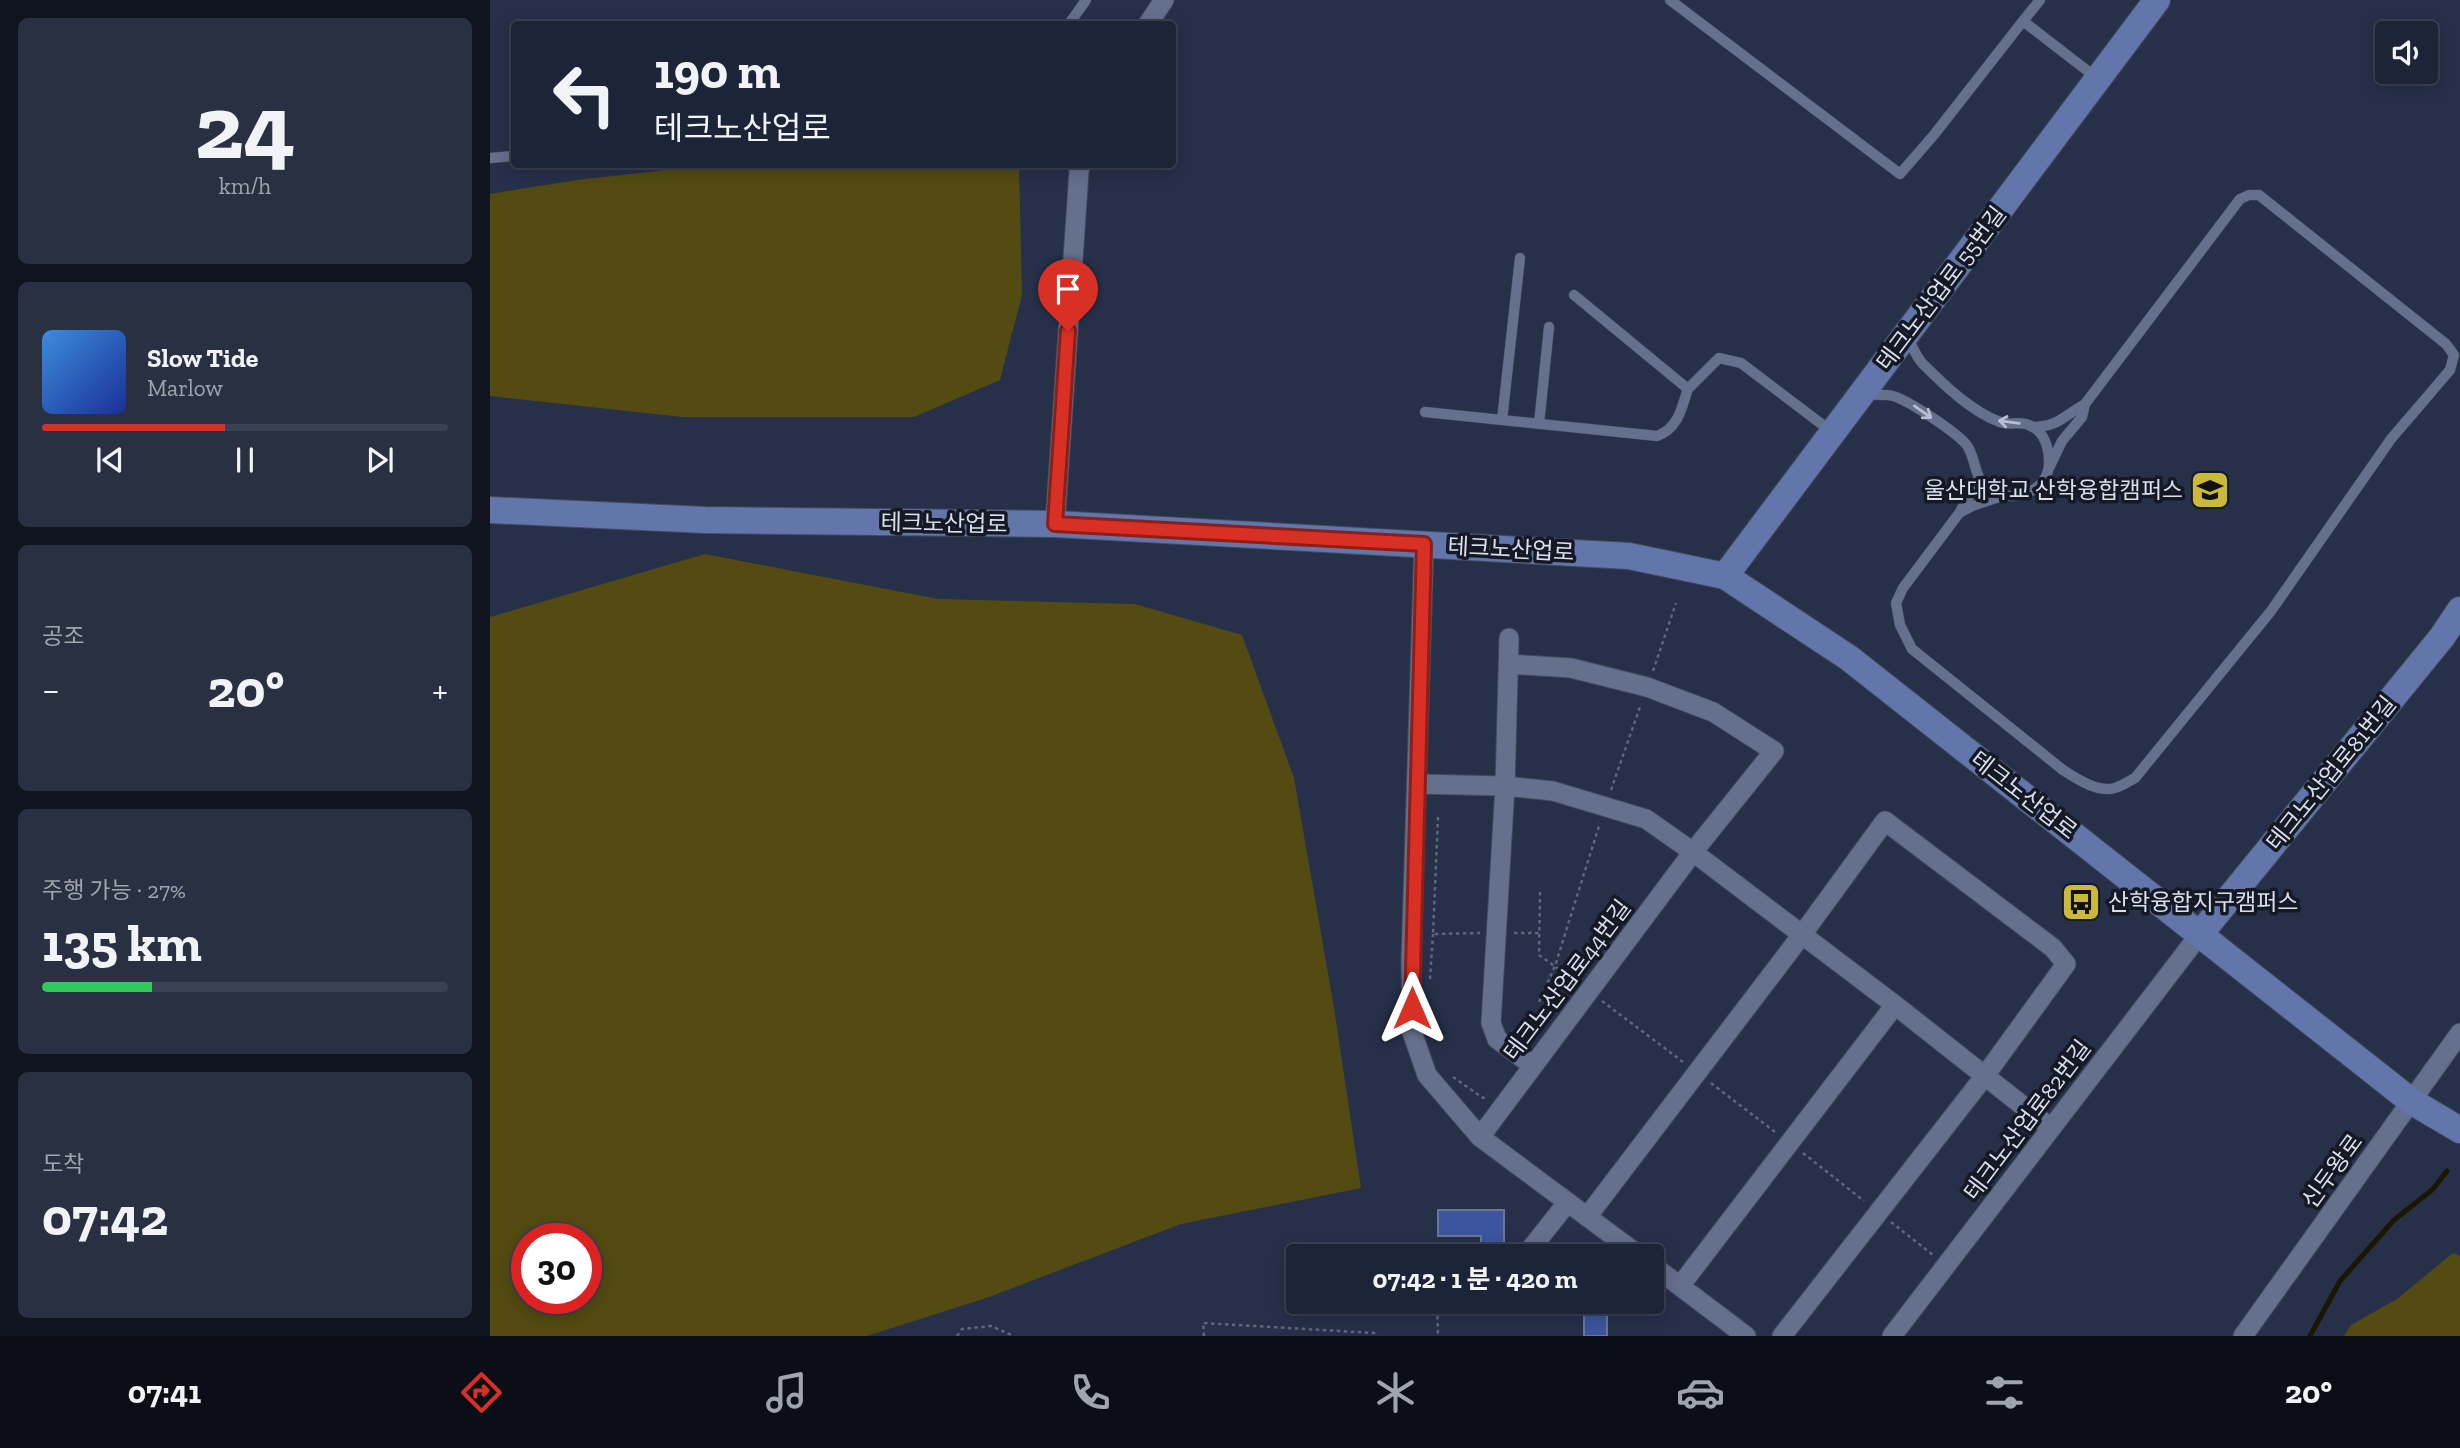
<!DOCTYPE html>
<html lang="ko">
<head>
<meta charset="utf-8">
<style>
	:root { --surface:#1c2437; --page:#293042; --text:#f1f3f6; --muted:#a0a4ad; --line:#3a4152; --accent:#d93025 }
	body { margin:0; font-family:"Zilla Slab","Noto Sans KR",serif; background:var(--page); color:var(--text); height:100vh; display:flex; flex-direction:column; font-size:26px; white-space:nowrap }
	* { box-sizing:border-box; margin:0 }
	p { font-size:23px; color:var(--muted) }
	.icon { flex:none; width:38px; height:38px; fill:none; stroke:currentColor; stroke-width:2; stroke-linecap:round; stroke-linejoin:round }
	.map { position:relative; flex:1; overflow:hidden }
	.details { display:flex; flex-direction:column; gap:18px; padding:18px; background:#0f141e; width:490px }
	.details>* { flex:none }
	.top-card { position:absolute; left:21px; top:21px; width:665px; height:147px; border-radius:7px; box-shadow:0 4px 18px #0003,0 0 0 2px var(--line); background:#1c2437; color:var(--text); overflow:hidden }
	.controls { position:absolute; left:1885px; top:21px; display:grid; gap:14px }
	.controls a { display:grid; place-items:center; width:63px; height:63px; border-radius:7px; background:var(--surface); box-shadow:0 4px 18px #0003,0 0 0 2px var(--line); font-size:35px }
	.speed { position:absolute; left:21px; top:1223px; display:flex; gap:14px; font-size:35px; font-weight:700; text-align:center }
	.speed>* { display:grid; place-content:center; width:91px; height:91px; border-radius:50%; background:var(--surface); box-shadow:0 4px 18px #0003,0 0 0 2px var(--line); line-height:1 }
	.speed .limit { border:10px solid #d22; background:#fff; color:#111 }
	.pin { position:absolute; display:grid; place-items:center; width:60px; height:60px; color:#fff; margin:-72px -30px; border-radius:50% 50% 50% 0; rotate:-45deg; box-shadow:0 0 7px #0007 }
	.pin .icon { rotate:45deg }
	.me { position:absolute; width:77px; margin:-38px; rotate:0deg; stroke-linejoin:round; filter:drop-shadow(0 0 5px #0008) }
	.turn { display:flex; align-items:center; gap:24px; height:147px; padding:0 28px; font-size:32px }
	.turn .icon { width:91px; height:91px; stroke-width:2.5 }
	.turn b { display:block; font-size:49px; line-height:60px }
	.big { font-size:52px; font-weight:700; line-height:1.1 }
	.details .tile { flex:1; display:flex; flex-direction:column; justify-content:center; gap:10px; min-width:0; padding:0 24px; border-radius:10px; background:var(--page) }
	.details .dial { align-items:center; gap:0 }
	.dial b { font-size:91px; line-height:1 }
	.song { display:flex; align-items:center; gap:21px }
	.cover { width:84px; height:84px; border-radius:10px; background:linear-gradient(135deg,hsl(210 70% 55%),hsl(230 70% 35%)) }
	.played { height:7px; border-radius:4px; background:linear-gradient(90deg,var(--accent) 45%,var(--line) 45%) }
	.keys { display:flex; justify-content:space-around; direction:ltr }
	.heat { display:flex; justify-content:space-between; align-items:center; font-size:38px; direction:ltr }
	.charge { height:10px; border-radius:5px; background:linear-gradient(90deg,#34c759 27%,var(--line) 0) }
	.trip { position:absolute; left:796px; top:1244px; width:378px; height:70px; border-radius:7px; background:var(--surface); box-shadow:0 4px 18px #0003,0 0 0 2px var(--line); font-weight:700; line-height:70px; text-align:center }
	.tabs { display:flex; height:112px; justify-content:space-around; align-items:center; background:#0b0e16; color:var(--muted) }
	.tabs .icon { width:49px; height:49px }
	.tabs .selected { color:var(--accent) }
	.tabs b { font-size:32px; color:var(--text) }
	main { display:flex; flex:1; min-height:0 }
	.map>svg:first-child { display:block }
	.green { fill:#534b11; fill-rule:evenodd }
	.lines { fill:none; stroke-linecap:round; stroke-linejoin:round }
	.stream { stroke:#1b1600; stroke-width:5 }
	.building { fill:#3c559e; stroke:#6b7693; stroke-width:2 }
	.lane-casing { stroke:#434c60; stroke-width:11 }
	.street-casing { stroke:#434c60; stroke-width:21 }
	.secondary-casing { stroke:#434c60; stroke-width:28 }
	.path { stroke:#5e677d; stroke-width:2.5; stroke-dasharray:3.5 3.5; stroke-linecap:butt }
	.lane { stroke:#65708d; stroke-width:10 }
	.street { stroke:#65708d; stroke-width:19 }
	.secondary { stroke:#6376ac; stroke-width:26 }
	.oneway { stroke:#b6bed2 }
	.route-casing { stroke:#8d1f18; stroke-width:18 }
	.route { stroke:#d93025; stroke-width:12 }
	.labels { text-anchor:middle; stroke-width:7; stroke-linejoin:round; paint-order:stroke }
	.street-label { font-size:23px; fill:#d8dfef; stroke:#141924 }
	.poi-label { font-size:23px; fill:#d8dfef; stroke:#141924; text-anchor:end }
</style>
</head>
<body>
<main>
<section class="details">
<div class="tile dial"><b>24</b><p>km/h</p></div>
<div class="tile">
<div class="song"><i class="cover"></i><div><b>Slow Tide</b><p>Marlow</p></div></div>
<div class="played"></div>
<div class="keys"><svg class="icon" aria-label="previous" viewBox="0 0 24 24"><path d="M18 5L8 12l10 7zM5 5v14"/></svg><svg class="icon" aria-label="pause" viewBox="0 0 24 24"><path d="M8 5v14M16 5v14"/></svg><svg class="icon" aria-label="next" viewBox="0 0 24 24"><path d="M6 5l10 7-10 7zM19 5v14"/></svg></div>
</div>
<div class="tile"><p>공조</p>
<div class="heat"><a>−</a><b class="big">20°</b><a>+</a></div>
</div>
<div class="tile"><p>주행 가능 · 27%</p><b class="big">135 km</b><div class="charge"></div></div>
<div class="tile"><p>도착</p><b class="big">07:42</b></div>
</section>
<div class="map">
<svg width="1970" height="1336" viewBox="0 0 1970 1336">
	<rect width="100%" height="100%" fill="#263049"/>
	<!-- green -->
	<path class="green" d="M221 165H529L532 295 510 380 424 417H192L0 396V194L87 180Z
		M215 554 448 599 645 604 752 635 804 778 844 1008 871 1188 691 1224 499 1297 377 1336H0V617ZM37 1239H96V1298H37Z
		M1963 1253 1970 1256V1336H1854L1861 1325 1907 1299Z"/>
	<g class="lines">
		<!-- stream -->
		<path class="stream" d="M1820 1336 1850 1281 1904 1220 1942 1190 1957 1171"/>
	</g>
	<!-- building -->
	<path class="building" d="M948 1210H1014V1256H991V1236H948Z
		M1057 1302H1117V1336H1094V1308H1057Z"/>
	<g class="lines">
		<!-- lane casing -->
		<g class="lane-casing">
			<path id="lane" d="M1180 0 1410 174 1443 136 1533 21
				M1550 0 1533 21 1608 79
				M579 24 596 0
				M0 158 24 156
				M1084 295 1198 389 1229 358 1251 363 1342 432
				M1376 395C1385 395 1395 394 1403 396 1418 400 1471 435 1478 447 1487 463 1483 476 1499 489 1520 505 1559 492 1559 463 1559 447 1554 429 1536 424 1528 422 1518 425 1510 422 1482 412 1454 385 1433 364 1426 357 1422 345 1417 337
				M935 412 1167 436C1188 429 1192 408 1198 388
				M1012 420 1030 258
				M1049 424 1059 327
				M1542 427C1568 427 1574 416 1595 404
				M1488 479 1470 512 1413 588 1406 603 1410 625 1422 649 1573 770C1587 779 1608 793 1625 788 1632 786 1639 781 1645 778L1781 611 1901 439 1960 370 1964 355 1956 344 1769 195H1759L1750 199 1595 404 1592 417 1572 441 1559 468
				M1471 512 1482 506 1512 496"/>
		</g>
		<!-- street casing -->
		<g class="street-casing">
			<path id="street" d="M658 24 674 0
				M565 524 589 171 591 164
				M934 544 921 961 922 1032 937 1075 990 1137 1150 1256
				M1019 638 1015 786 1001 1023 1007 1039 1043 1066
				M927 784 1015 786 1063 791 1156 819 1203 852 1405 1005 1561 1128
				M990 1137 1203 852 1284 751 1223 712 1157 687 1081 668 1018 664
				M1097 1217 1311 936 1395 821 1563 948 1576 964 1494 1077 1292 1336
				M1039 1256V1251L1077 1203
				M1162 1265 1256 1336
				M1190 1286 1405 1005
				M1402 1336 1710 934
				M1753 1336 1970 1033"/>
		</g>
		<!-- secondary casing -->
		<g class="secondary-casing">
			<path id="secondary" d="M0 510 215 520 565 524 1139 556 1235 576 1359 658 1921 1101 1970 1130
				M1235 576 1667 0
				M1710 934 1952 637 1970 610"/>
		</g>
		<!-- path -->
		<path class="path" d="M1163 671 1186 603
			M1121 790 1151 704
			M948 817 943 934 990 933
			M1050 892 1049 955 1084 980
			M1024 933H1049
			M940 979 943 934
			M1112 1001 1193 1062
			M1049 1002 1065 966 1110 823
			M963 1077 993 1098 998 1095
			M1221 1083 1285 1132
			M1313 1153 1374 1201
			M1401 1222 1443 1255
			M947 1302 948 1336
			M467 1336 472 1329 501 1326 524 1336
			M714 1336 713 1323 884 1333 888 1336"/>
		<!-- lane -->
		<use href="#lane" class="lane"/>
		<!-- street -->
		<use href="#street" class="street"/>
		<!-- secondary -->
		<use href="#secondary" class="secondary"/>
	</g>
	<!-- one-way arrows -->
	<defs><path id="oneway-shaft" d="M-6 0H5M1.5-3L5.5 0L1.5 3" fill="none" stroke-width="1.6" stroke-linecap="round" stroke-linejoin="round" transform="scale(1.75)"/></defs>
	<g class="oneway">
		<use href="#oneway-shaft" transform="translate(1433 412) rotate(35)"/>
		<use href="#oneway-shaft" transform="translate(1519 422) rotate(-173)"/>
	</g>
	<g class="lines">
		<!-- route casing -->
		<g class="route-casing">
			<path id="route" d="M578 331 565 524 934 544 922 1008"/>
		</g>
		<!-- route -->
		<use href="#route" class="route"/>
	</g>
	<!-- icons -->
	<defs>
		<g id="university-square" transform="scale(2.0125)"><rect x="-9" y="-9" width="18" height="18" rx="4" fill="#ccb939" stroke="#141924"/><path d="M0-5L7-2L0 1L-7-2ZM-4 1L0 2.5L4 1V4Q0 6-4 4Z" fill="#111"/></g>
		<g id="bus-square" transform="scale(2.0125)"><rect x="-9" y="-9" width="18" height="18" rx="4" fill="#ccb939" stroke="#141924"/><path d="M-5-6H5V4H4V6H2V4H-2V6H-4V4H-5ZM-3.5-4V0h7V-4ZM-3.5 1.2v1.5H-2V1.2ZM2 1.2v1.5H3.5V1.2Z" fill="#111"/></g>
	</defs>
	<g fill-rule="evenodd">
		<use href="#university-square" x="1720" y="490"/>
		<use href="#bus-square" x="1591" y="902"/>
	</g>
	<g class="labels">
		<!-- street labels -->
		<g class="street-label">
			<text transform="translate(1451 288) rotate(-53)" y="8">테크노산업로 55번길</text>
			<text transform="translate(454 523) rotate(1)" y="8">테크노산업로</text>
			<text transform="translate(1021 549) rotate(3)" y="8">테크노산업로</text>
			<text transform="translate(1841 773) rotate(-51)" y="8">테크노산업로81번길</text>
			<text transform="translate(1534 795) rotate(38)" y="8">테크노산업로</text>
			<text transform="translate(1077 980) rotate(-53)" y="8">테크노산업로44번길</text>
			<text transform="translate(1537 1120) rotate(-53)" y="8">테크노산업로82번길</text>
			<text transform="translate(1842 1171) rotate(-54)" y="8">신두왕로</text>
		</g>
		<!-- poi labels -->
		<g class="poi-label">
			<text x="1693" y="498">울산대학교 산학융합캠퍼스</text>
			<text x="1618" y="910" text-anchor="start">산학융합지구캠퍼스</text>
		</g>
	</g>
</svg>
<div class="controls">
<a><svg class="icon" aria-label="sound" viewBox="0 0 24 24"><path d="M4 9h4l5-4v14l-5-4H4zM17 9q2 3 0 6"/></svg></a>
</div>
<div class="speed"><div class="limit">30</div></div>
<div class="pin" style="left:578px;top:331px;background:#d93025"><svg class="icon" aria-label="arrive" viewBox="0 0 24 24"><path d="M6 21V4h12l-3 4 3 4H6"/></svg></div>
<svg class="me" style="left:922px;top:1008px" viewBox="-20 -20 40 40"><path d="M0-17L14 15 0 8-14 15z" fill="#d93025" stroke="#fff" stroke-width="4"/></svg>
<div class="trip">07:42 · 1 분 · 420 m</div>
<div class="top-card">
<div class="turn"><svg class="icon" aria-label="left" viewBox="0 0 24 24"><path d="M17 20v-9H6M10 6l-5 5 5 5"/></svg><div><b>190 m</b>테크노산업로</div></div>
</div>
</div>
</main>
<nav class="tabs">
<b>07:41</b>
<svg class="icon selected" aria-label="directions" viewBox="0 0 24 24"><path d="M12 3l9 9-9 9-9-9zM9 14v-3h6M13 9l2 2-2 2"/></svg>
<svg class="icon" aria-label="music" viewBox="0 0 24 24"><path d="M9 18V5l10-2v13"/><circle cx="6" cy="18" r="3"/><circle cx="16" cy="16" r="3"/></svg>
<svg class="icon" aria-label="phone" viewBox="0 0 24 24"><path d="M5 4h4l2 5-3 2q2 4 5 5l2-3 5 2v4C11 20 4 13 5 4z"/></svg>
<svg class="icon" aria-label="climate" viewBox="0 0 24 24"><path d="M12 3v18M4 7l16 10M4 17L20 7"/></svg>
<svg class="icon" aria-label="car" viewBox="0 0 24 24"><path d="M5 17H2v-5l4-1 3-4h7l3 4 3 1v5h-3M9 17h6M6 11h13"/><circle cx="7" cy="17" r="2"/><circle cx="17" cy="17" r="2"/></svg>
<svg class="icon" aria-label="filters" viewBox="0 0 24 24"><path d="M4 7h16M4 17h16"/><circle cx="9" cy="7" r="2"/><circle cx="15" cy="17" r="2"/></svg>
<b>20°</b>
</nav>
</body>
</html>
